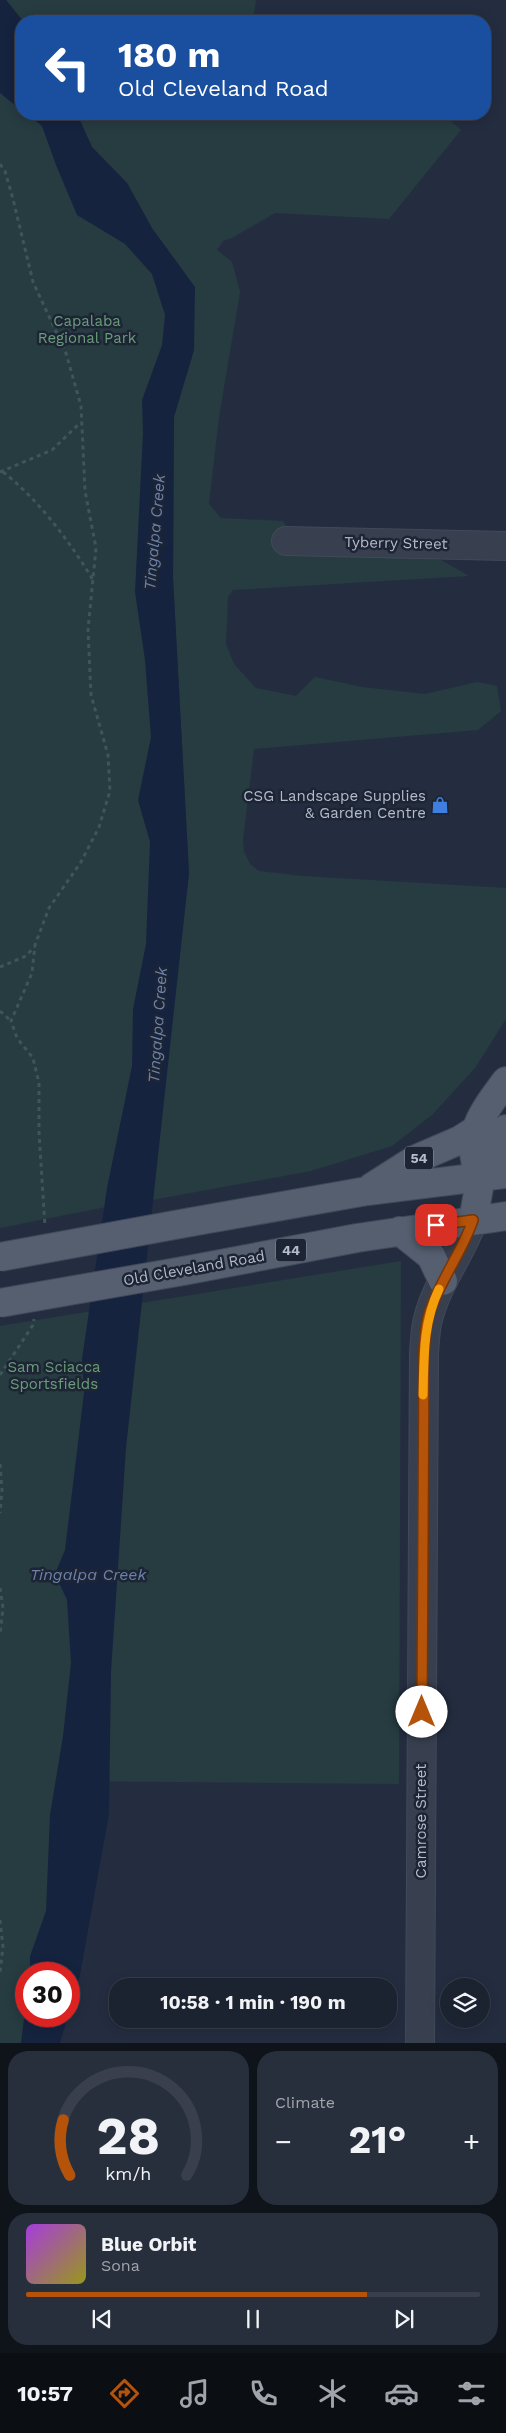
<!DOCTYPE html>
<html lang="en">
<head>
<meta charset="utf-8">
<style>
	:root { --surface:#1b2230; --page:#282f3c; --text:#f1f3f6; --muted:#a0a4ab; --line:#393f4c; --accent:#b45309 }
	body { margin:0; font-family:"Work Sans",sans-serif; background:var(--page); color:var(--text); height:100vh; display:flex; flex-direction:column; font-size:19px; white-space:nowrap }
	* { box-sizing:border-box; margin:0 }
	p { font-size:16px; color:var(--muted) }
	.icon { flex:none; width:28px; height:28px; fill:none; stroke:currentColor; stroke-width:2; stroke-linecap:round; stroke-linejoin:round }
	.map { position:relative; height:2043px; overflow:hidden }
	.side { display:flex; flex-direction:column; gap:8px; padding:8px; background:#0f131a; flex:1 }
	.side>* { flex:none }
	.hud { position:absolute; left:15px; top:15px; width:476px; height:105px; border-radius:20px; box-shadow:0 2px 12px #0003,0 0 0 1px var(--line); background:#1a4fa0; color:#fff; overflow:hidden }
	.tools { position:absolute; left:440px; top:1978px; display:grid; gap:10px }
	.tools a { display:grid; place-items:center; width:50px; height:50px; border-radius:50%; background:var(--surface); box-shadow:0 2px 12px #0003,0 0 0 1px var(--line); font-size:25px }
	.speed { position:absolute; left:15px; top:1962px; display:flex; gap:10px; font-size:25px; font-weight:700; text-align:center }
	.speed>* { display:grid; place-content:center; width:65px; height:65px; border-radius:50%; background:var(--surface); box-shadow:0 2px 12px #0003,0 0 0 1px var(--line); line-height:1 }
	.speed .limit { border:8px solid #d22; background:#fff; color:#111 }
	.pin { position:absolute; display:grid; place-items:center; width:42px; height:42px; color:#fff; margin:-21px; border-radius:10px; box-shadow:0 2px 8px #0006 }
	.me { position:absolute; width:55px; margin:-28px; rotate:0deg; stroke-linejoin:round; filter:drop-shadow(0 0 4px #0008) }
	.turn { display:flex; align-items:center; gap:18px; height:105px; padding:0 20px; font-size:22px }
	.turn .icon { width:65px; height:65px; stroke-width:2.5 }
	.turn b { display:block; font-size:35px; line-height:42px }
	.big { font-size:38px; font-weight:700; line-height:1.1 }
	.side .card { flex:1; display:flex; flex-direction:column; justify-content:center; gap:8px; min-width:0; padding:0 18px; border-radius:20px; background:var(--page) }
	.side .dial { align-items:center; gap:0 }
	.dial svg { height:130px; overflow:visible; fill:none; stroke:var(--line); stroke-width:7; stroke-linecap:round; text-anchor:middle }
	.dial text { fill:var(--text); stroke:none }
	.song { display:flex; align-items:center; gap:15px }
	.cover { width:60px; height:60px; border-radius:8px; background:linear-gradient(135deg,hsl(280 70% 55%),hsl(60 70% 35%)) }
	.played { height:5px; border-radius:2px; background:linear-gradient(90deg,var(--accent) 75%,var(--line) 75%) }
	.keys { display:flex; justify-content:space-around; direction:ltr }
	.heat { display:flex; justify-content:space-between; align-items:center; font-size:28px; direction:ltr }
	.side .tiles { flex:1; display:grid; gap:8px; grid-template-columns:1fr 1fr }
	.card:last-child { grid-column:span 2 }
	.trip { position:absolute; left:109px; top:1978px; width:288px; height:50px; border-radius:20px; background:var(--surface); box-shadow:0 2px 12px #0003,0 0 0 1px var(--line); font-weight:700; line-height:50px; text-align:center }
	.tab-bar { display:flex; height:80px; justify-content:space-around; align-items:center; background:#0b0e13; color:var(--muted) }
	.tab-bar .icon { width:35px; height:35px }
	.tab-bar .current { color:var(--accent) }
	.tab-bar b { font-size:22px; color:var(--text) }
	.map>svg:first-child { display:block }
	.green { fill:#263c41 }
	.water { fill:#16233f }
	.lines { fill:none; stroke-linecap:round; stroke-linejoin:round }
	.minor-casing { stroke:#414959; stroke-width:30 }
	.major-casing { stroke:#414959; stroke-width:30 }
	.path { stroke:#3f5559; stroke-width:3; stroke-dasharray:4 4; stroke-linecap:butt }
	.minor { stroke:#384050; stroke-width:28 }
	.major { stroke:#565f70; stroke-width:28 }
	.major-bridge-casing { stroke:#414959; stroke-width:30; stroke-linecap:butt }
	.major-bridge { stroke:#565f70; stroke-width:28 }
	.route-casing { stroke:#753606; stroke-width:12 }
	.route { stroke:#b45309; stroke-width:9 }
	.slow { stroke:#f59e0b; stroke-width:9 }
	.labels { text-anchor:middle; stroke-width:5; stroke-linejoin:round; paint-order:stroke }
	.shield { fill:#1d2535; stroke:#878e9e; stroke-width:1 }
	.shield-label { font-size:14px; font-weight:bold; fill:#b4bbcb }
	.park-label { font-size:15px; fill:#6a9d7a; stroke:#1d2535 }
	.street-label { font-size:15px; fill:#b4bbcb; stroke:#1d2535 }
	.poi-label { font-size:15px; fill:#b4bbcb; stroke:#1d2535; text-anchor:end }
	.water-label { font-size:16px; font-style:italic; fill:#6c82ab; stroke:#1d2535 }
</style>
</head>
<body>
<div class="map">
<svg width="506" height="2043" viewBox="0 0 506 2043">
	<rect width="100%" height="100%" fill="#242d40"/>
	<!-- green -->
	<path class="green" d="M6 0H256L253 21H23Z
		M0 53 21 79V114H48L175 298 158 398 171 784 131 1202 0 1228Z
		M77 114H443L461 130 389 219 275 213 232 238 223 241 217 250 232 262 240 292 219 417 209 504 221 518 283 521 297 548 441 560 469 576 233 590 228 597 226 644 234 664 256 688 296 696 315 677 362 687 425 694 477 682 497 686 501 711 478 730 254 749 243 840 244 852 250 864 259 871 303 876 506 888V1019L475 1068 432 1115 392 1146 311 1171 152 1200 189 873 173 578 174 416 194 350 152 228 127 183 92 147Z
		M401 1261 399 1784 75 1781 50 1974H26V2016L33 2043H0V1326Z"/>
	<!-- water -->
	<path class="water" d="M0 0H6L23 21H21V110L0 93Z
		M27 114H77L92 147 127 183 152 228 195 287 194 350 174 417 173 578 189 873 126 1448 111 1672 109 1814 80 1975 69 2014V1974H30V1956L46 1911 50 1815 63 1736 71 1663 67 1600 55 1574 65 1550 84 1393 82 1359 107 1188 132 1066 133 1009 146 944 150 842 138 800 151 737 145 660 135 592 143 433 142 400 162 345 165 315 152 274 125 244 77 215 56 165 42 126Z
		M26 2002V2016H68L60 2043H21Z"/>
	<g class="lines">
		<!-- minor casing -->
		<g class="minor-casing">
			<path id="minor" d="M286 541 506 546
				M420 2043 424 1353C425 1342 425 1330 428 1319 437 1283 461 1254 473 1220"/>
		</g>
		<!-- major casing -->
		<g class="major-casing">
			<path id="major" d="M481 1177C462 1137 483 1112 506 1081
				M372 1187 416 1159 460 1140 474 1131
				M473 1220 481 1177 496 1154 506 1129
				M191 1222 367 1191 506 1174
				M400 1231 431 1256 443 1281
				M183 1271 357 1238 506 1216"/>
		</g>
		<!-- path -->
		<path class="path" d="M0 164 5 171 13 199 33 282 66 353 81 406 85 491 96 548 88 630 91 695 108 755 110 791 99 827 81 862 49 908 35 945 32 973 11 1021 17 1038 33 1058 39 1083V1133L45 1226
			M0 472 52 450 81 422
			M3 472C37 498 71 543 93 580
			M0 967 26 956 35 946
			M0 1011 11 1021
			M0 1375 33 1325 34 1319
			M0 1464 2 1490 0 1513
			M0 1588 3 1608 0 1634
			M0 1920 3 1947 0 1972"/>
		<!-- minor -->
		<use href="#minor" class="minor"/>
		<!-- major -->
		<use href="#major" class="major"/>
		<!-- major-bridge casing -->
		<g class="major-bridge-casing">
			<path id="major-bridge" d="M0 1257 191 1222
				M0 1303 183 1271"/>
		</g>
		<!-- major-bridge -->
		<use href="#major-bridge" class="major-bridge"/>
	</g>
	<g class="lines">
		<!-- route casing -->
		<g class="route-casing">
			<path id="route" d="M422 1712 424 1353C425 1339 425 1325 430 1311 441 1279 462 1252 473 1220L436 1225"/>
		</g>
		<!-- route -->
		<use href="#route" class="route"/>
		<!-- slow -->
		<path class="slow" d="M423 1395C424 1358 423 1323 439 1289"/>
	</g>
	<!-- icons -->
	<defs>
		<g id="shop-bare" transform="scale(1.35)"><path d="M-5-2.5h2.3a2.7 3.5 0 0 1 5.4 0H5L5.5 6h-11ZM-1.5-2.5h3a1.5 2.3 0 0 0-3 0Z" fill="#3f7fe0" stroke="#1d2535" stroke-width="2.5" paint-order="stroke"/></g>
	</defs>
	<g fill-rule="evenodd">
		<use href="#shop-bare" x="440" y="805"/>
	</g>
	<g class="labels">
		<!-- shield labels -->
		<g class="shield">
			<rect x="405" y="1146.5" width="28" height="23" rx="4"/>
			<rect x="276" y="1238.5" width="30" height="23" rx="4"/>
		</g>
		<g class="shield-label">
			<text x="419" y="1163">54</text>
			<text x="291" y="1255">44</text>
		</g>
		<!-- park labels -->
		<g class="park-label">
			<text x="87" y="326">Capalaba<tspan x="87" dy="17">Regional Park</tspan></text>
			<text x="54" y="1372">Sam Sciacca<tspan x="54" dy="17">Sportsfields</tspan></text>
		</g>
		<!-- street labels -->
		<g class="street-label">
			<text transform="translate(396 543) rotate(1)" y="5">Tyberry Street</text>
			<text transform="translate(194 1268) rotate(-10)" y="5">Old Cleveland Road</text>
			<text transform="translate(421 1821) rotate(-90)" y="5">Camrose Street</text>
		</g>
		<!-- poi labels -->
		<g class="poi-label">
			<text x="426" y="801">CSG Landscape Supplies<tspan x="426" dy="17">&amp; Garden Centre</tspan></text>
		</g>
		<!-- water labels -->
		<g class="water-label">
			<text transform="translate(154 532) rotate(-85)" y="6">Tingalpa Creek</text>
			<text transform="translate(157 1025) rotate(-86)" y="6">Tingalpa Creek</text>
			<text x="88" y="1580">Tingalpa Creek</text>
		</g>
	</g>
</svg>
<div class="tools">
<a><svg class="icon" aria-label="layers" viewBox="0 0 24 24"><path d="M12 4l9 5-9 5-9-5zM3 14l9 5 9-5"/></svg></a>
</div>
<div class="speed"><div class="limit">30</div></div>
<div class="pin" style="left:436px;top:1225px;background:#d93025"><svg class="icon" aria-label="arrive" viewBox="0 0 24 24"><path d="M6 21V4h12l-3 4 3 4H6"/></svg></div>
<svg class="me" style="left:422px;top:1712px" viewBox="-20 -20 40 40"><circle r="19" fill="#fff"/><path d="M0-13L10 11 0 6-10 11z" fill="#b45309"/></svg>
<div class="trip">10:58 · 1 min · 190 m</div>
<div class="hud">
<div class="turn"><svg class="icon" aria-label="left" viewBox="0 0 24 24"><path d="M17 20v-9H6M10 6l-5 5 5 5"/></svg><div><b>180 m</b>Old Cleveland Road</div></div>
</div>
</div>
<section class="side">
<div class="tiles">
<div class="card dial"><svg viewBox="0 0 100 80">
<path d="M14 69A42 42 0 1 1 86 69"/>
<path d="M14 69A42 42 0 0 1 10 35" stroke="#b45309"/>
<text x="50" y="56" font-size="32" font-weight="700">28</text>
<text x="50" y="72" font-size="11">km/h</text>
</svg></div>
<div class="card"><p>Climate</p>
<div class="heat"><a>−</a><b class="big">21°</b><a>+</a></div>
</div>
<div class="card">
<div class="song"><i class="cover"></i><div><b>Blue Orbit</b><p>Sona</p></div></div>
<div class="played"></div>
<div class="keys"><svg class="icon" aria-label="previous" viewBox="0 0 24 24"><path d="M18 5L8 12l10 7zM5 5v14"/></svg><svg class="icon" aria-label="pause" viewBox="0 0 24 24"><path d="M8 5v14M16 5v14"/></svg><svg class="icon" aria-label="next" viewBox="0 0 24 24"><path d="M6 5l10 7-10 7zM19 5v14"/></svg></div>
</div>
</div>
</section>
<nav class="tab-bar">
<b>10:57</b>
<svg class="icon current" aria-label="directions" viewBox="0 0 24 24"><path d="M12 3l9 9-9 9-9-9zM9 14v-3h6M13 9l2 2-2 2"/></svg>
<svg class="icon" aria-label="music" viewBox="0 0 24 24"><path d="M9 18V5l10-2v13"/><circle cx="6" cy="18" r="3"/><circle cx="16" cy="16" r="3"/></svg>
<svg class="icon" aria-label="phone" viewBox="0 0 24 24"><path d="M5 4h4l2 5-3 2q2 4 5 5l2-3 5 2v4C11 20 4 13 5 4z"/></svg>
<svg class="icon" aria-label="climate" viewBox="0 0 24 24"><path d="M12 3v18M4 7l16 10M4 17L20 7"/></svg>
<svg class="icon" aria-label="car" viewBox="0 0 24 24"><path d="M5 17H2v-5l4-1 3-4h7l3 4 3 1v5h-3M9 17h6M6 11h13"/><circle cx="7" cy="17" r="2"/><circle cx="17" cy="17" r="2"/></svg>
<svg class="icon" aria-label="filters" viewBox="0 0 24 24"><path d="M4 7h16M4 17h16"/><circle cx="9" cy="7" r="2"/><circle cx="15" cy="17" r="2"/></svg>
</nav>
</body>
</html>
